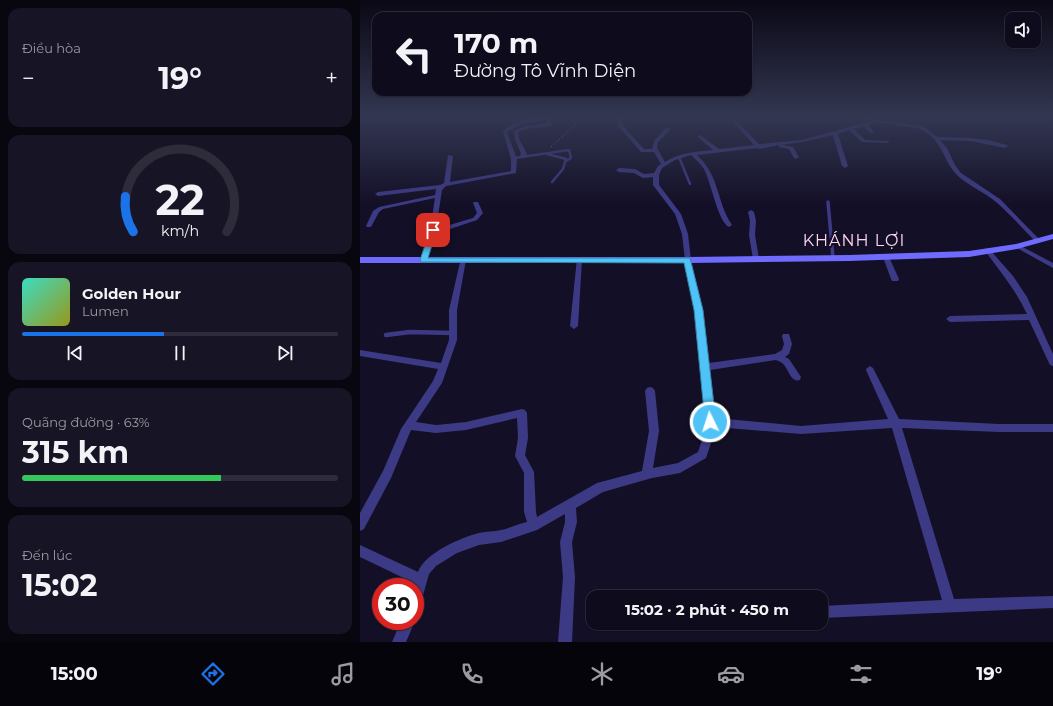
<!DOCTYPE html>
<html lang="vi">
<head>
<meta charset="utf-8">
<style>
	:root { --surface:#0e0b1c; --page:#171425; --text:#f1f3f6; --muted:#9b9ba3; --line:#2e2b3b; --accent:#1a73e8 }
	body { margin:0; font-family:Montserrat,sans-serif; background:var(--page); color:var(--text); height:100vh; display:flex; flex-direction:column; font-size:15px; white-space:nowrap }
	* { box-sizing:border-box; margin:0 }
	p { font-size:13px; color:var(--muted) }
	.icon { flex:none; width:22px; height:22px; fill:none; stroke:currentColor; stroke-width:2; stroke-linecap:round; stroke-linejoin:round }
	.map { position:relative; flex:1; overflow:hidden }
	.sheet { display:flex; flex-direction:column; gap:8px; padding:8px; background:#08060f; width:360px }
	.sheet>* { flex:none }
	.hud { position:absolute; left:12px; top:12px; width:380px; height:84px; border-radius:12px; box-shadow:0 1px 3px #0004,0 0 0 1px var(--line); background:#0e0b1c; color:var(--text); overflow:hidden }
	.fabs { position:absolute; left:645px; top:12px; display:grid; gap:8px }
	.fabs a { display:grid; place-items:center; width:36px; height:36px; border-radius:8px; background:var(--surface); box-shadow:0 1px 3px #0004,0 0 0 1px var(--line); font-size:20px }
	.speed { position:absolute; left:12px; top:578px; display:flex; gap:8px; font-size:20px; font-weight:700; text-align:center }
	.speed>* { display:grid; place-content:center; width:52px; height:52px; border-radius:50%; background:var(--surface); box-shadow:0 1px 3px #0004,0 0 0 1px var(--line); line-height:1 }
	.speed .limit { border:6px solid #d22; background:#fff; color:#111 }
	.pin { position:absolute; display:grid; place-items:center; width:34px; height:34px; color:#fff; margin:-17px; border-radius:8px; box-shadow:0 2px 6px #0006 }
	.me { position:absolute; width:44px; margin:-22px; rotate:356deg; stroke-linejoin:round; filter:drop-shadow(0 0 3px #0008) }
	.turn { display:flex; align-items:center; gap:14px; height:84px; padding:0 16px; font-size:18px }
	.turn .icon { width:52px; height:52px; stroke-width:2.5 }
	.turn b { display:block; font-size:28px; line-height:34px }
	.big { font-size:30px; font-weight:700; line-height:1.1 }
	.sheet .tile { flex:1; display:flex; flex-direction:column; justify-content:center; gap:6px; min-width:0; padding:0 14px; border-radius:12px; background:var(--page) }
	.sheet .dial { align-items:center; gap:0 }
	.dial svg { height:104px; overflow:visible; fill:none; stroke:var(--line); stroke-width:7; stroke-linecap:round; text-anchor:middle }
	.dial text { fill:var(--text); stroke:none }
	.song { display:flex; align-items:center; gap:12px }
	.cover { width:48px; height:48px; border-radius:6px; background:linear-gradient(135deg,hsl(170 70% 55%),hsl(60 70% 35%)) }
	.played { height:4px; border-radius:2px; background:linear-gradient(90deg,var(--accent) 45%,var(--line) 45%) }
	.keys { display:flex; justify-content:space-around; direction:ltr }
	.heat { display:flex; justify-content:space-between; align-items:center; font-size:22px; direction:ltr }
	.charge { height:6px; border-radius:3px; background:linear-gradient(90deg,#34c759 63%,var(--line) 0) }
	.trip { position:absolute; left:226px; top:590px; width:242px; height:40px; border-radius:12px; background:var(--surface); box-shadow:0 1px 3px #0004,0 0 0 1px var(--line); font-weight:700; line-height:40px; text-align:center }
	.tabs { display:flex; height:64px; justify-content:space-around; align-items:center; background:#06040b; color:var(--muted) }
	.tabs .icon { width:28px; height:28px }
	.tabs .on { color:var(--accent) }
	.tabs b { font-size:18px; color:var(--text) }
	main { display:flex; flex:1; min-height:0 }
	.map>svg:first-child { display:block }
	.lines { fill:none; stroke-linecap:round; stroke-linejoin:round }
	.path { stroke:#2fb8b0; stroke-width:1; stroke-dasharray:1.5 2; stroke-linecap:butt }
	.lane-far2 { stroke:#3d3a85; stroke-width:2.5 }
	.lane-far1 { stroke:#3d3a85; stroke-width:3.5 }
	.lane { stroke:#3d3a85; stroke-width:4.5 }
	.street { fill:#3d3a85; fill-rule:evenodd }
	.secondary { fill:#6f6bff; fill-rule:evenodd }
	.route { fill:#4fc3f7; stroke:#337fa1 }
	.labels { text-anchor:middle; stroke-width:4; stroke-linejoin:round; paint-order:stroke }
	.quarter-label { font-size:16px; letter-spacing:1px; fill:#ffd6f0; stroke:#130f26 }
</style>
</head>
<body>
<main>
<section class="sheet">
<div class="tile"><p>Điều hòa</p>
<div class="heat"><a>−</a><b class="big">19°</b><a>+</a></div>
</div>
<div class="tile dial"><svg viewBox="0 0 100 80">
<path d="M14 69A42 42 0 1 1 86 69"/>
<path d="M14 69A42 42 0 0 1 8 42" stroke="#1a73e8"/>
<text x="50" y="56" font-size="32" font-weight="700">22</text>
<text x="50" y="72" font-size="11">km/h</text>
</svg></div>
<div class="tile">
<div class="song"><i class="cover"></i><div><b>Golden Hour</b><p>Lumen</p></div></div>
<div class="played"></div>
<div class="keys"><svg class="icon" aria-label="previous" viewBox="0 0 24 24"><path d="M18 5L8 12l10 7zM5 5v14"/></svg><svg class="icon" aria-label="pause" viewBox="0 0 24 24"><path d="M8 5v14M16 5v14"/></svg><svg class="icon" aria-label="next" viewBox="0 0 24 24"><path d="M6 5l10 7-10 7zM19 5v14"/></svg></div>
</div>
<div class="tile"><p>Quãng đường · 63%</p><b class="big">315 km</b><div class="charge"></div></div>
<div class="tile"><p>Đến lúc</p><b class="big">15:02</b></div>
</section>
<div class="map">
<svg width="693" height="642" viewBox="0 0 693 642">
	<rect width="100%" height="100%" fill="#130f26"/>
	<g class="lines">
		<!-- path -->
		<path class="path" d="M191 147 223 118"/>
		<!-- lane-far2 -->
		<path class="lane-far2" d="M187 154 206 159 203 169 192 182
			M319 157 330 184
			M154 158 209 150 211 158 206 161"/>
		<!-- lane-far1 -->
		<path class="lane-far1" d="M468 202 473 258"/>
		<!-- lane -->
		<path class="lane" d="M26 335 50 332 93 333"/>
		<!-- street -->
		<path class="street" d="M191 116H197L190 119 192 125C181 129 168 126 158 132L159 139 167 154 164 158 159 157 161 154 155 139 154 131 164 126 187 123 186 120 161 124 147 132 157 159 156 173 86 186 82 190 76 229 113 218 117 213 113 203 114 202H118L123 213 117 220 75 234 66 262H62L61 260 70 230 75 198 23 209 19 212 11 227H7L6 226 13 211 19 207 75 195 76 189 18 196 15 194 18 192 80 185 84 183 88 155 93 156 90 182 151 171V159L143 131C157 118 174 120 191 116Z
			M256 116H260L263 126 284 149H292L294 141 306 128H310V130L298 142 297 148 305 162C320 152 336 152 353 150L338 137V136L340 135 359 149 394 145 373 122V121L375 120 399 144 442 140 511 121 504 116H509L516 120 560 126 566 128 577 137 611 138 628 140 647 145 648 146 645 148 611 141 580 140 587 148 595 165 601 173 640 199 679 239V241H675C662 228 650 214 636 202 625 192 606 185 596 174 582 158 581 136 557 128L515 122 508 125 514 132V133H510L504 126 494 129 505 140 529 141V142L527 143 502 142 489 130 478 134 488 166 485 168 482 166 473 135 442 142 422 145 433 147 439 157 436 159 434 158 429 149 419 147V145L399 149 397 148 337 155C360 176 356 201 372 225L369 227C358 222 351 182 344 169 341 164 336 160 331 155L315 160 302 168 299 175V185L321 214 328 234 331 260 343 310 349 363 415 354 422 350 424 344 422 336 423 334H429L432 344 429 354 425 357 429 359 441 377 440 380C430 383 429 368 422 363 421 362 418 361 416 360L350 370 356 418 441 426 528 419 506 370 507 368 510 366 513 368 539 419 639 424H693V432H639L542 428 594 599 693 596V608L461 618V606L582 600 532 428 441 434 355 427 353 437 346 458 320 473 292 478 243 492 216 508 217 522 212 542 215 577 212 642H198L203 577 200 542 205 522V514L177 530 141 542 119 545 97 553 76 566 69 574 60 606 55 607V587H53L54 583 0 557V545L58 572C65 553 100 538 119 533 126 531 134 532 141 530 150 528 158 524 167 522L164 512V473L155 456 158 438 157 418 106 430 76 433 51 430 31 478 4 529 0 531V513L23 471 41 429 73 381 78 369 0 356V350L81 363 89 340V310L101 258H105L106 260 97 310V340L82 383 56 422 76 425 106 422 162 409 165 410 167 413 168 438 165 455 174 472 176 512 177 517 237 483 282 471 289 431 285 391 287 388 290 387 293 388 295 391 299 431 293 468 318 463 338 452 343 437 346 418 335 310 325 260 322 234 315 214 293 185V177L283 178 274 173 259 172 256 170 259 168 275 169 284 174 294 173 298 166 301 164 294 152H281L259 127Z
			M391 210 394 212 396 221 395 235 399 259 396 261 393 259 389 235 390 221 388 212Z
			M657 244 693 263V268L655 247 654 246Z
			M629 250 631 251 653 276 667 297 693 354V366L690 365 689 363 669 320 590 322 586 319 590 316 667 314C655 289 642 274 626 252Z
			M524 255H526L529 257 539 279 538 281H532L531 279 523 257Z
			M217 258H221L222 260 218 326 214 329 210 326Z
			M41 621H55L46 642H32Z"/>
		<!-- secondary -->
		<path class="secondary" d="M693 234V239L657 249 609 257 489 261 328 263H0V257H328L489 255 609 251 656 244Z"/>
	</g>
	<!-- sky -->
	<linearGradient id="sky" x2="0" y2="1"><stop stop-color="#0a0815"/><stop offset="0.57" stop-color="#333752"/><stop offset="1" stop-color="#333752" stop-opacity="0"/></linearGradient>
	<rect width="693" height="205" fill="url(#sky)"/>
	<!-- route -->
	<path class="route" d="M73 228 77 230 68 258H330L343 310 356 422 354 426 350 427 346 426 345 422 334 310 324 263 61 262 60 260 70 230Z"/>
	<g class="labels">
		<!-- quarter labels -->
		<g class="quarter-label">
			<text x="494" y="246">KHÁNH LỢI</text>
		</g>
	</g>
</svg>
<div class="fabs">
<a><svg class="icon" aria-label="sound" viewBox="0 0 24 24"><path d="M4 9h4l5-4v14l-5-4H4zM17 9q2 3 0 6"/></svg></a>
</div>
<div class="speed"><div class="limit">30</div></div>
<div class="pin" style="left:73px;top:230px;background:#d93025"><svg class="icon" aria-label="arrive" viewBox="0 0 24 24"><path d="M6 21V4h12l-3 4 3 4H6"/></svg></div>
<svg class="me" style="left:350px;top:422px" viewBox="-20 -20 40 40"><circle r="17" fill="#4fc3f7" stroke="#fff" stroke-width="3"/><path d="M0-11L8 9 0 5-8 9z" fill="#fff"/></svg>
<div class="trip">15:02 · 2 phút · 450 m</div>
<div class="hud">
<div class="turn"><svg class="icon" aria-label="left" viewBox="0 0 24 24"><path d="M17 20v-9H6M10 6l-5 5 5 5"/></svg><div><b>170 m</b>Đường Tô Vĩnh Diện</div></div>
</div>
</div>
</main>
<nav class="tabs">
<b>15:00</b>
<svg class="icon on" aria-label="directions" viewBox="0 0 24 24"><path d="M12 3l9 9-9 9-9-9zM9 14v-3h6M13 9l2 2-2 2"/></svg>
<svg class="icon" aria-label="music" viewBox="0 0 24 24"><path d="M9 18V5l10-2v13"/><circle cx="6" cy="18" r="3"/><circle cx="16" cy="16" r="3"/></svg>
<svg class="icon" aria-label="phone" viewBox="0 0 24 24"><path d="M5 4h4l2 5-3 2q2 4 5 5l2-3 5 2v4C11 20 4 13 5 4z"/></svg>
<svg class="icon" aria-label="climate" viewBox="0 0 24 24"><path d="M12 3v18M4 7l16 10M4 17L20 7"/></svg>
<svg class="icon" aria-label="car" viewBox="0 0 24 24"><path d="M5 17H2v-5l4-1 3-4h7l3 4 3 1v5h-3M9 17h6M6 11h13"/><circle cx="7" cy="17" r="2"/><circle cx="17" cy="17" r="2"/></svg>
<svg class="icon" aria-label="filters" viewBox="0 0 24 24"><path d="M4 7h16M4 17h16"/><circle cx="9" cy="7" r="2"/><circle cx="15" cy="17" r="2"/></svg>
<b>19°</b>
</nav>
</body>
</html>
